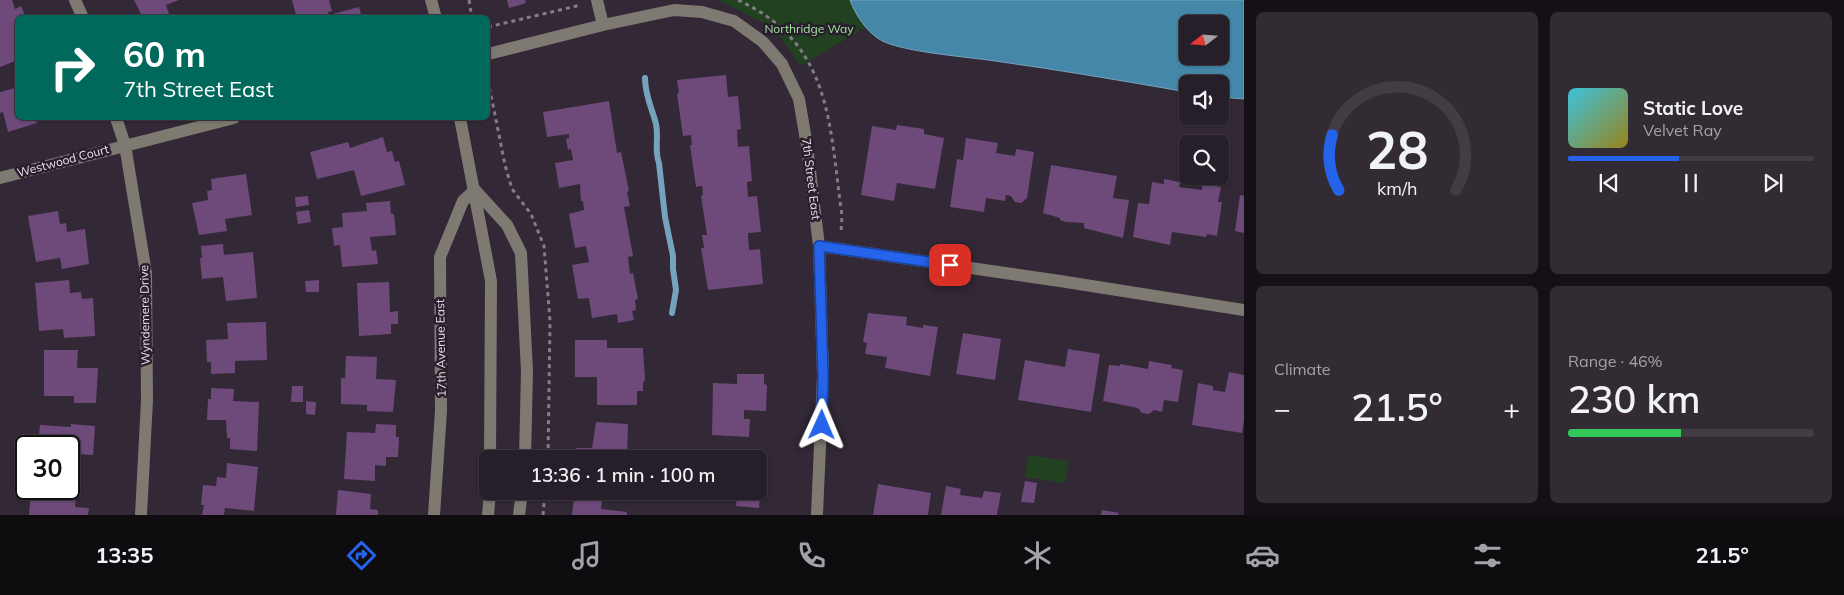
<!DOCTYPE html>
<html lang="en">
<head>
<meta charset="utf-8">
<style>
	:root { --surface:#261e28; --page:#322b34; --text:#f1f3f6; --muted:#a4a2a8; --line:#423c45; --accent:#2563eb }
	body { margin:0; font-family:Mulish,sans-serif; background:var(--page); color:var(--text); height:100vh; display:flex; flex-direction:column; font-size:19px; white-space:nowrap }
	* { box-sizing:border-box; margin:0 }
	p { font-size:16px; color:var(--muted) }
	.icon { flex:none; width:28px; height:28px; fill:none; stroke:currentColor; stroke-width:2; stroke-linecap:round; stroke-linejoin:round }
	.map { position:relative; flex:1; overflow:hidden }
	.sheet { display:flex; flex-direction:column; gap:12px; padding:12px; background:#151016; width:600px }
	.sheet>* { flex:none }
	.guide { position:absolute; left:15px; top:15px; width:475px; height:105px; border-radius:8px; box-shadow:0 1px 4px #0004,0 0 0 1px var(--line); background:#00695c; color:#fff; overflow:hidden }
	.needle { width:32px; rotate:253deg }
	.buttons { position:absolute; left:1179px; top:15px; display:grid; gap:10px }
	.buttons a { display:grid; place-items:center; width:50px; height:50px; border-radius:8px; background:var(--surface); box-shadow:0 1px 4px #0004,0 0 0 1px var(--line); font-size:25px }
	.speed { position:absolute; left:15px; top:435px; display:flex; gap:10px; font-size:25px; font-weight:700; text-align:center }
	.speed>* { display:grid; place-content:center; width:65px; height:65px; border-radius:50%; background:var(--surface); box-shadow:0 1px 4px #0004,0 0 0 1px var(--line); line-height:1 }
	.speed .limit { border:2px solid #111; border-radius:8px; background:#fff; color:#111 }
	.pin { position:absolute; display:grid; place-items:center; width:42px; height:42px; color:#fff; margin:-21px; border-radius:10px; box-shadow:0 2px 8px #0006 }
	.me { position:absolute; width:55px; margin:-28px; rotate:1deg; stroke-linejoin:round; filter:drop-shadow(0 0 4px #0008) }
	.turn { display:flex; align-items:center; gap:18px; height:105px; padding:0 25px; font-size:22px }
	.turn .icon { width:65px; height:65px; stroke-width:2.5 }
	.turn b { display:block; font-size:35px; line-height:42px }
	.big { font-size:38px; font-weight:600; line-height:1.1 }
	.sheet .tile { flex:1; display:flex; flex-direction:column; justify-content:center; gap:8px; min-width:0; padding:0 18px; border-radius:8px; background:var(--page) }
	.sheet .dial { align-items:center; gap:0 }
	.dial svg { height:130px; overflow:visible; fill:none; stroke:var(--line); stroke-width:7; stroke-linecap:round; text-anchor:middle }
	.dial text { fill:var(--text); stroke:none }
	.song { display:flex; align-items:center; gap:15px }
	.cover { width:60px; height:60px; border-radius:8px; background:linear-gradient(135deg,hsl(190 70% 55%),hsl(50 70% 35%)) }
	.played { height:5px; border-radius:2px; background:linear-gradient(90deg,var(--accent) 45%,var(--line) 45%) }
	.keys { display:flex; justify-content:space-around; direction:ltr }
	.heat { display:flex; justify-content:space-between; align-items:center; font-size:28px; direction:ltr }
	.charge { height:8px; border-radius:4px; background:linear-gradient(90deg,#34c759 46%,var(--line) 0) }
	.sheet .tiles { flex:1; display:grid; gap:12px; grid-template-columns:repeat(2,1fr) }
	.trip { position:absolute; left:479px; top:450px; width:288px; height:50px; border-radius:8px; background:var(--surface); box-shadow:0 1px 4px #0004,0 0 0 1px var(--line); font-weight:600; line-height:50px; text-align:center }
	.menu { display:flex; height:80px; justify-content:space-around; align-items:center; background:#0f0c10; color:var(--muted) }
	.menu .icon { width:35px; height:35px }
	.menu .selected { color:var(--accent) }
	.menu b { font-size:22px; color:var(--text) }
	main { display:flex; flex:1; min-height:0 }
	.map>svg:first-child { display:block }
	.green { fill:#224120 }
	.water { fill:#4487a9; stroke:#75a2bd; fill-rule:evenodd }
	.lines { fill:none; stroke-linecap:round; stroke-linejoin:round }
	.stream { stroke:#75a2bd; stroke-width:6 }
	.building { fill:#6d4a7a }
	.path { stroke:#847c88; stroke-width:3; stroke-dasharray:4 4; stroke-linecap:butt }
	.minor { stroke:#7e7a72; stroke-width:12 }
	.route-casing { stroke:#184099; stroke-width:12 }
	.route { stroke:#2563eb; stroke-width:9 }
	.labels { text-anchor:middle; stroke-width:5; stroke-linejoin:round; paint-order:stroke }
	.park-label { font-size:12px; fill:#a2e39d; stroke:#281e2c }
	.street-label { font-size:12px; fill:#e8e1eb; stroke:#281e2c }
</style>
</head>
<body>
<main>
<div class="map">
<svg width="1244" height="515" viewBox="0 0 1244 515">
	<rect width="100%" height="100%" fill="#322836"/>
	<!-- green -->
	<path class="green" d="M718 0H850L854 10 866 27 801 66 780 37 762 22Z
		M1028 455 1069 461 1065 483 1025 477Z"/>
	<!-- water -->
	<path class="water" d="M850 0H1244V99L1220 97V84H1188L1187 92C1124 81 1060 70 995 61 970 57 898 52 879 39 866 31 855 14 850 0ZM1188 24H1220V56H1188Z"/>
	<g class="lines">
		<!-- stream -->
		<path class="stream" d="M645 78C645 96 652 108 656 124 659 138 654 150 659 163L665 217 673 256V269L676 290 672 313"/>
	</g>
	<!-- building -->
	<path class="building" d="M0 0H12L15 9 21 6 26 18H18V60L0 67Z
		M134 0H179L166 5 169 14 160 18H143Z
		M292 0H329L332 11 328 12 329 15 359 7 362 18H297Z
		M507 0H525L526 3 509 8Z
		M726 75 728 97 738 96 741 129 737 130 738 147 749 146 752 181 747 182 748 197 757 196 761 232 748 233 749 250 760 249 763 284 708 290 701 248H704L702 235H707L701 196 703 195 702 186 696 187 690 145H692L691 135 683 136 677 94 679 93 677 80Z
		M18 87V118H35L37 123 8 132 3 112 0 113V92Z
		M609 101 617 153 621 152 629 191 627 192 630 206 624 207 633 256 628 257 630 274 633 273 638 299 635 300 636 310 632 311 634 320 618 323 617 314 592 318 589 298 578 299 572 265 589 262 586 246 575 248 569 214 584 210 583 201H581L580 184 559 188 555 163 573 160 571 149 568 150 566 139 569 138V134L547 137 543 112Z
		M897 125 924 129V134L944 138 935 189 897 183 894 201 861 195 872 126 896 130Z
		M383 137 387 152 392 151 395 162 399 161 405 185 361 196 354 170 317 179 310 152 348 142 350 148Z
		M966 138 998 143 996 153 1015 156 1016 149 1034 152 1027 198 1021 203 1015 202 1011 196 1006 195 1005 201 986 198 984 212 950 207 957 159 963 160Z
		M1051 165 1117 176 1113 198 1129 200 1123 238 1084 228V223L1066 222 1060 220V218L1043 213Z
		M246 174 252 215 225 219 227 231 199 235 192 203 208 200 207 191 212 190 211 179Z
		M1164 179 1180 182 1179 187 1202 190V184L1221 187 1218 202H1222L1217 236 1207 234 1206 237 1172 232 1170 245 1133 237 1138 203 1149 204 1152 182 1164 184Z
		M1240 195 1244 196V233L1235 231Z
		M308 196 309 205 296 207 295 197Z
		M390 201 391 214H394L396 235 370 237 372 251 376 250 378 264 342 267 340 245 334 246 332 228 343 227 342 213 367 211 366 203Z
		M309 210 311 222 298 224 296 212Z
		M58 211 60 224 66 223 67 232 85 229 89 264 62 269 60 258 36 262 28 216Z
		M223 244 224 255 253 252 257 298 226 301 223 277 202 279 200 258H202L201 246Z
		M69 280 70 293 81 292 82 299 93 298 95 336 64 338 63 329 39 331 35 283Z
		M319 280V292H306L305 281Z
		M389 282 390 312 398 311V324H391V334L359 336 357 283Z
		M868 313 907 317 906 325 923 328V325L938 327 930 376 885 368 887 357 865 354 867 343 863 342Z
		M266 322 267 360 235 361V373L211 374V362H207L206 340 228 339 227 323Z
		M963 333 1001 339 995 380 956 374Z
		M575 340H607V348H643L645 381 643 382V391H637V405H597V377H575Z
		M1068 349 1100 354 1091 412 1018 400 1025 360 1065 367Z
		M44 350H78L77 368H98L96 403H74V396H44Z
		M346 356 377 357 376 379 396 380 393 412 367 411V405L341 404V378H345Z
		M1149 361 1172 365 1171 368 1183 370 1178 402 1164 400 1162 412 1154 410 1149 414 1142 413 1138 408 1103 401 1109 365 1120 366V364L1148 369Z
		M1229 372 1244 375V420L1242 433 1192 425 1198 383 1213 386V390L1225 392Z
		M737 374H764V384L767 385 766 411 744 410V419H750L749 437 712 435 713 383 737 384Z
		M292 386H303V402H291Z
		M211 388 234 389 233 401 259 402 257 451 230 449V438H227L226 420H207L208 399H211Z
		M306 401 316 402 315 415 306 414Z
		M596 422 628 424 627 459H575L576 448H592Z
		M71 424 95 426 93 455 79 454V465L69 464V446H38L40 425 71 427Z
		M376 424 396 425V437H399L398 457H386V466L375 465V481L344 479 347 432 375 433Z
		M713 449 739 451V459H712Z
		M227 463 258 467 254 511 225 508 224 515H202L204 505H201L203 485 216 486 217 477 226 478Z
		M758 477 765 478 763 497 760 496 759 508 736 506 737 491H758Z
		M1025 481 1037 483 1034 503 1021 502Z
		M878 484 931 493 928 515H873Z
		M946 486 961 489 960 495 982 498 984 491 1001 493 997 515H941Z
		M31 489H64L63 498 76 499 75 507 89 508 88 515H29Z
		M338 490 371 494 370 509 378 510V515H336Z
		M574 498 602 501 601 509 627 512V515H572Z
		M1102 510 1119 513 1118 515H1101Z"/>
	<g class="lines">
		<!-- path -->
		<path class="path" d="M469 0 472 18
			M738 0C833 44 829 125 842 216L841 233
			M488 27 581 5
			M488 80 505 165 512 189 531 214 544 246 550 321 548 459
			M543 515 545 491"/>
		<!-- minor -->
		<path class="minor" d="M75 0 83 18
			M431 0 436 18
			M597 0 603 25
			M488 54 603 25 674 10 702 12 734 21 763 42 782 64 799 99 807 146 819 246 1060 281 1244 310
			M116 118 125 145 146 273 147 400 141 515
			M460 118 491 281 490 459
			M0 178 234 118
			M434 515 441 411 440 257 463 201 475 190 507 225 521 253 527 371 525 459
			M488 515 490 491
			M519 515 522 491
			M817 515 823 375 819 246"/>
	</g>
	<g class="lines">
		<!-- route casing -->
		<g class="route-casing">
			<path id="route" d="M822 425 823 375 819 246 950 265"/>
		</g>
		<!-- route -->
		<use href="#route" class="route"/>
	</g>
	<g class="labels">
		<!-- park labels -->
		<g class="park-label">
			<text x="809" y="33">Northridge Way</text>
		</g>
		<!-- street labels -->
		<g class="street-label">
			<text transform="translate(63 161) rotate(-15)" y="4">Westwood Court</text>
			<text transform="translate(811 179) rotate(83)" y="4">7th Street East</text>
			<text transform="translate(145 315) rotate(-91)" y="4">Wyndemere Drive</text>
			<text transform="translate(441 348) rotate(-91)" y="4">17th Avenue East</text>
		</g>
	</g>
</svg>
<div class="buttons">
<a><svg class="needle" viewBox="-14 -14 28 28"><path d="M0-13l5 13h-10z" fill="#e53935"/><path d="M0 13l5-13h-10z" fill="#a4a2a8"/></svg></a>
<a><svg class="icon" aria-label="sound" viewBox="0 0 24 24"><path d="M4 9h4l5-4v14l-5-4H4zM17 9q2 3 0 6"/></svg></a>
<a><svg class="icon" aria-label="search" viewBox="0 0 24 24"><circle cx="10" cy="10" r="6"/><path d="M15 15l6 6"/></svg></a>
</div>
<div class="speed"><div class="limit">30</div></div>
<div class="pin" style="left:950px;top:265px;background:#d93025"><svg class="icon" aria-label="arrive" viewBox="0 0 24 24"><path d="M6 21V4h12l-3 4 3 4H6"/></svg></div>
<svg class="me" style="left:822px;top:425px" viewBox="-20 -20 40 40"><path d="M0-17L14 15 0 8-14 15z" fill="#2563eb" stroke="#fff" stroke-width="4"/></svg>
<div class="trip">13:36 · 1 min · 100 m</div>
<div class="guide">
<div class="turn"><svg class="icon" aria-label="right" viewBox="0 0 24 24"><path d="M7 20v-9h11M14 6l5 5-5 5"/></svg><div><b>60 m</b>7th Street East</div></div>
</div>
</div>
<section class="sheet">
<div class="tiles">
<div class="tile dial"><svg viewBox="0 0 100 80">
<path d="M14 69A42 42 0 1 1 86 69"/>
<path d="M14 69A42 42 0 0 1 10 35" stroke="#2563eb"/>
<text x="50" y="56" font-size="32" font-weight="700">28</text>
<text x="50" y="72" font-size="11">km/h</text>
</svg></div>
<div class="tile">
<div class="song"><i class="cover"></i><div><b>Static Love</b><p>Velvet Ray</p></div></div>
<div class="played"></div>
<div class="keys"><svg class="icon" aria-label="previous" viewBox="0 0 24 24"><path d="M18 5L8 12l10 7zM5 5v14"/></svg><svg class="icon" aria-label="pause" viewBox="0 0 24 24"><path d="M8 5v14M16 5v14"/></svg><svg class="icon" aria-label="next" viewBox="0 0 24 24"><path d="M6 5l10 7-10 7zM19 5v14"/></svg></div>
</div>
<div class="tile"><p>Climate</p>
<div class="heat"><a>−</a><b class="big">21.5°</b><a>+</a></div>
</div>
<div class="tile"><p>Range · 46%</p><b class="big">230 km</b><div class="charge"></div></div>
</div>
</section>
</main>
<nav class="menu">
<b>13:35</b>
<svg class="icon selected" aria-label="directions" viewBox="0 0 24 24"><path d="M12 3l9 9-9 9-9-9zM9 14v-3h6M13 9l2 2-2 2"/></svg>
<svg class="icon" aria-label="music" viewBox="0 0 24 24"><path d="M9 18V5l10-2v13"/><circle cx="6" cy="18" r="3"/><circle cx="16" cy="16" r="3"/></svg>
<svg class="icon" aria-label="phone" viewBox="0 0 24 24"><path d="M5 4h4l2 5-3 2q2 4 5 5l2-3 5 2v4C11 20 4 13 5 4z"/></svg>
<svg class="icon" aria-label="climate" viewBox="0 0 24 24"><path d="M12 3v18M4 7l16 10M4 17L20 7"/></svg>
<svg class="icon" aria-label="car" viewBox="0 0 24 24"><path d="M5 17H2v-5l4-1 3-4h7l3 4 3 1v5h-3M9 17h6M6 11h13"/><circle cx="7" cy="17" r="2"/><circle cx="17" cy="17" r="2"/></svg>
<svg class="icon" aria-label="filters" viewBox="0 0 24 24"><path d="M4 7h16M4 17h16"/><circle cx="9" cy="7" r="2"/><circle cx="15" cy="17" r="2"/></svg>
<b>21.5°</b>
</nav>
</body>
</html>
